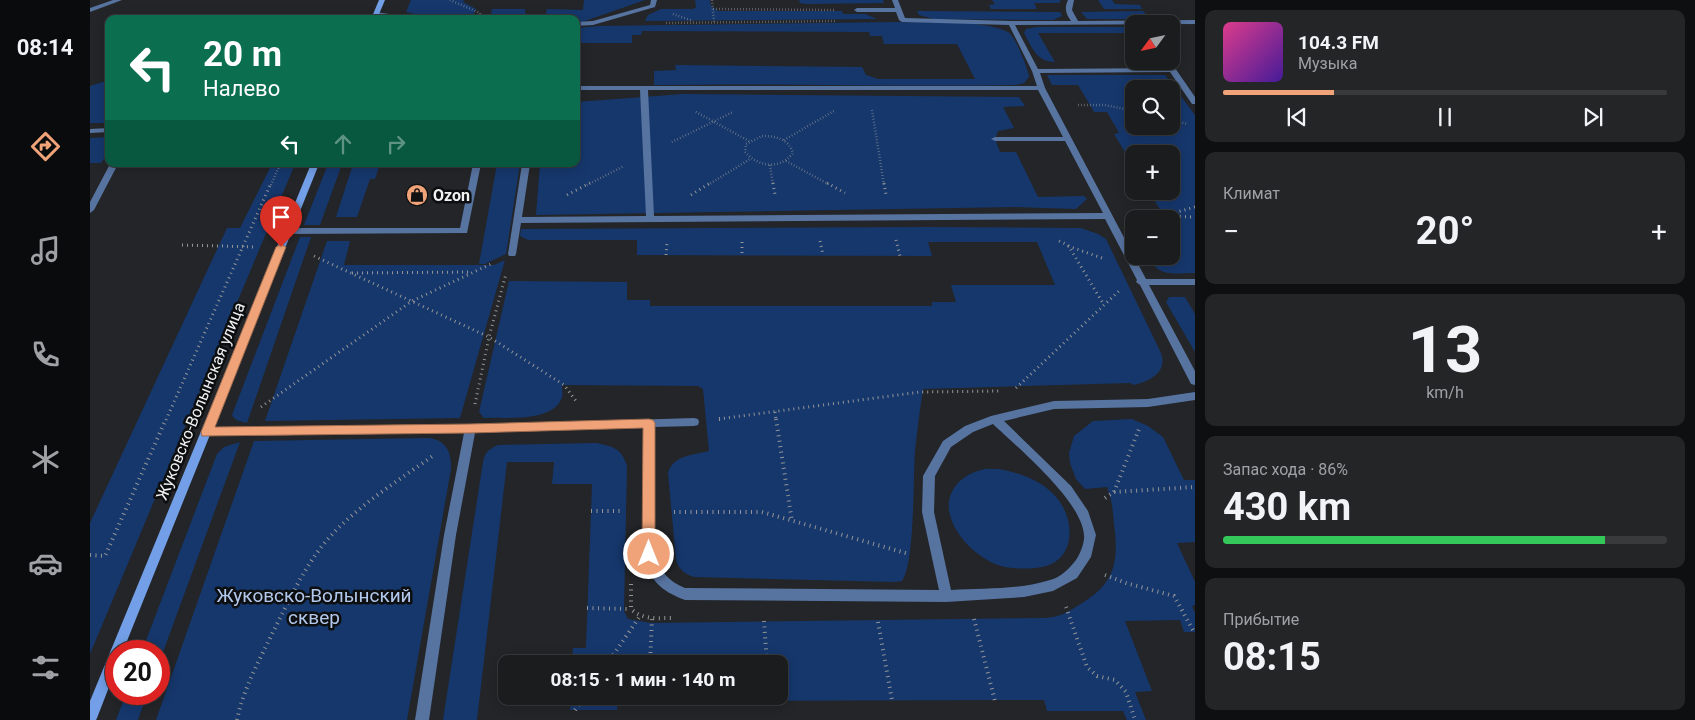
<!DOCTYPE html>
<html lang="ru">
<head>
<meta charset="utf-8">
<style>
	:root { --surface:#1a1c1e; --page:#232527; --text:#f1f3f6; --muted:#9fa1a4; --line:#383a3c; --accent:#f0a378 }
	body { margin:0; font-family:Roboto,sans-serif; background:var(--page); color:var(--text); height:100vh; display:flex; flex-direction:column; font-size:19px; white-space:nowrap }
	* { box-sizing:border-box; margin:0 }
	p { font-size:16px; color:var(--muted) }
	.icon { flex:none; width:28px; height:28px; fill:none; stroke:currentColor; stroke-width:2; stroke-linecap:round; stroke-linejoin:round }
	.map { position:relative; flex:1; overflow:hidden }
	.side { display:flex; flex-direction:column; gap:10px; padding:10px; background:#0e0f10; width:500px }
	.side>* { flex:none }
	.top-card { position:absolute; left:15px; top:15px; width:475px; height:152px; border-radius:10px; box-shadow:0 2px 12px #0003,0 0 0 1px var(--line); background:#0b6e4f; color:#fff; overflow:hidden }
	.needle { width:32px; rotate:237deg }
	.controls { position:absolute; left:1035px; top:15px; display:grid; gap:10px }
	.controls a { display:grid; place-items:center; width:55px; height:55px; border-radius:10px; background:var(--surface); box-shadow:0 2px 12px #0003,0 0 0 1px var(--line); font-size:25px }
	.speed { position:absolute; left:15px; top:640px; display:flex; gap:10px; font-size:25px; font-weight:700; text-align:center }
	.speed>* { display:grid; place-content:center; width:65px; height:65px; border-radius:50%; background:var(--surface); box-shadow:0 2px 12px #0003,0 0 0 1px var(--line); line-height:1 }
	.speed .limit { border:8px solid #d22; background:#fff; color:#111 }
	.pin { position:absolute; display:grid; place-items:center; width:42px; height:42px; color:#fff; margin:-51px -21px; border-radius:50% 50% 50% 0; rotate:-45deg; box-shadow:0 0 5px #0007 }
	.pin .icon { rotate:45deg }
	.me { position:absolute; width:55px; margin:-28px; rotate:0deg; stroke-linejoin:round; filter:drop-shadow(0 0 4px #0008) }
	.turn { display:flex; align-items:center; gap:18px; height:105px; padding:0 15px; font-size:22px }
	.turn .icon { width:65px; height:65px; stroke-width:2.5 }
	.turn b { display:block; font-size:35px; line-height:42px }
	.lanes { display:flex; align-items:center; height:48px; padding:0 15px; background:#0003; justify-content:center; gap:25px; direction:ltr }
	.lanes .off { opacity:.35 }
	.big { font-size:38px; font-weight:700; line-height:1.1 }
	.side .widget { flex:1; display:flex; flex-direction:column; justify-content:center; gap:8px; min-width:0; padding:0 18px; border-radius:10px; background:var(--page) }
	.side .dial { align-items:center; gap:0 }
	.dial b { font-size:65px; line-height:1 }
	.song { display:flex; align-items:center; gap:15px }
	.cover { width:60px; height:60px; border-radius:8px; background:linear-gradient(135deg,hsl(330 70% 55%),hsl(260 70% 35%)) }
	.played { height:5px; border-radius:2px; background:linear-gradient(90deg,var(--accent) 25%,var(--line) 25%) }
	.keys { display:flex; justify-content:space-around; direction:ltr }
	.heat { display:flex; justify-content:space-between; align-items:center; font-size:28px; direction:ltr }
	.charge { height:8px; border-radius:4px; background:linear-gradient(90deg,#34c759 86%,var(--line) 0) }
	.trip { position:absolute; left:408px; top:655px; width:290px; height:50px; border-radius:10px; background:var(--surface); box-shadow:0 2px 12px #0003,0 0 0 1px var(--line); font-weight:700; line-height:50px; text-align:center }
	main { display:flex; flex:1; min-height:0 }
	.menu { display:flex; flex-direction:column; width:90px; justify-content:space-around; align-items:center; background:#0a0b0c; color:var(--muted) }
	.menu .icon { width:35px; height:35px }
	.menu .active { color:var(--accent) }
	.menu b { font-size:22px; color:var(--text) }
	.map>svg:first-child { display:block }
	.green { fill:#16376c; fill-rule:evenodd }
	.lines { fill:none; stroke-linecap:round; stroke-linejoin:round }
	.path-far2 { stroke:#939597; stroke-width:2.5; stroke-dasharray:0.5 2.5; stroke-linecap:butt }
	.path-far1 { stroke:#939597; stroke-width:3; stroke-dasharray:1 4; stroke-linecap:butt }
	.path { stroke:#939597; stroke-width:4; stroke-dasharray:1 4.5; stroke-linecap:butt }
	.service { fill:#5773a0; fill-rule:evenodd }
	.secondary { fill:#729fe7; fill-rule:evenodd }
	.route { fill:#f0a378; stroke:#9c6a4e }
	.labels { text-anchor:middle; stroke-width:5; stroke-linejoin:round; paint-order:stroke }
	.poi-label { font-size:16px; font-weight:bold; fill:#f0f2f4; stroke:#0d0e0f; text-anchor:start }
	.street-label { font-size:16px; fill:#f0f2f4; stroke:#0d0e0f }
	.near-park-label { font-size:19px; fill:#b2c8ed; stroke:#0d0e0f }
</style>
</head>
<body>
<main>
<nav class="menu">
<b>08:14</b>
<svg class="icon active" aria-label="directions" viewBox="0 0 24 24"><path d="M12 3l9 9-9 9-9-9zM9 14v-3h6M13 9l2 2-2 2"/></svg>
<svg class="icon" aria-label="music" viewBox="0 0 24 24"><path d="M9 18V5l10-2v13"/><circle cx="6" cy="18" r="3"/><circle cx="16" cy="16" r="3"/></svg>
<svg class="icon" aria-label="phone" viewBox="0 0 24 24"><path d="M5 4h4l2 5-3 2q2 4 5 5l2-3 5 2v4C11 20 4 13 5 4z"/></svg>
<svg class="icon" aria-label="climate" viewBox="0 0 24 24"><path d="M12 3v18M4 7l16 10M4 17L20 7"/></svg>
<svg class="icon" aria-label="car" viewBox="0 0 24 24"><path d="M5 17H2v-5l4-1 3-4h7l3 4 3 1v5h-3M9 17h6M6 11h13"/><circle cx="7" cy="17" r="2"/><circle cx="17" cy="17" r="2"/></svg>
<svg class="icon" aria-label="filters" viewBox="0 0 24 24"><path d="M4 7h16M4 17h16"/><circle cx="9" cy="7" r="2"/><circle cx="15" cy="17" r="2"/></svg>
</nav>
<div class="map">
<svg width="1105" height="720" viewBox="0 0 1105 720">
	<rect width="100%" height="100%" fill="#232528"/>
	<!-- green -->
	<path class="green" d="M321 0H374L373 2 386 9 382 19H347L316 12Z
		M494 0H555L492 22H486V19H454L457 9 493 10Z
		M605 0H620L621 6 628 11H752L753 14H775L787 19 555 21 558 15 571 9H603L606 7Z
		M709 0H793L794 3 716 4 710 3Z
		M902 0H971L969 3H944L947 9H901L899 5 905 4Z
		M1008 0H1022L1025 4 1050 5 1052 9H1014Z
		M402 9H435V13L437 14 436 19H400Z
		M827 11 970 12 972 16 963 20 844 19 829 15Z
		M1053 11 1061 19H997L991 12Z
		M809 22C835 23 897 20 918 32 925 36 938 68 939 77L934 83 926 85C805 87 685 83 564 85V71L586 70 585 65 772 67 776 75 788 79H885L867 44H794L792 36H780L779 32 552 31 551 35H542V43H486V28L509 26Z
		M947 27H1044V33H948L965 62C946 62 942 47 934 33L936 29Z
		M957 75H1075L1105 115V273C1082 273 1070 278 1057 256H1081V219H1044V233L1035 218H1075L1059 191H1081V154H1044V167L1024 134 1029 133 1017 112H1004L988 85H962ZM1044 89H1081V126H1044Z
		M19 80V123H0V86Z
		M593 94 929 97 935 106 913 107 924 128 908 131 905 139 910 152H926L948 197 994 196 997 199 986 209 925 207 446 215 450 164H486V102Z
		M19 137V151L11 163H0V138Z
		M182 164H205L0 654V523L137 228H150Z
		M238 164H252L230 225H214Z
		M263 164H290L285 179H280L267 217H246Z
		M407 164H430L416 254 395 264H389Z
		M837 227 991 228 1008 234 1016 239 1071 353C1078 372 1060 381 1044 385L1040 383 833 389C830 410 827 430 825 451 823 477 825 563 812 581L805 582 604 577C595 574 589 570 586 560L578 473C583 455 604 455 619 451L613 389 608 386 472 385C472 389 473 394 472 397 464 423 414 417 394 418L389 412 419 281 537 282V300H560V306H842V302H866L861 285H965L947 242H838L842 256 547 255V240H438L430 236 431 229Z
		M210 237H221L157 423C150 421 145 421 142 415Z
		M237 241H260L254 265H404L415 260 370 418 175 421Z
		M1079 297H1095L1105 314V352L1076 302Z
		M1042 419 1058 426 1073 437 1094 480H1105V542L1087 543 1105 582V605L1102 606 1105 613V632H1094L1090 620 1035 621 1062 691 1045 692 1056 720H1037L1033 711H957L954 700 528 701 527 710H480L481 696H689V664H482L483 648H496L502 484H462L464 462H417L387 720H353L393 462C395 452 399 449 408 445L507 443C524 447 531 448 537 466L534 611 538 619 561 623 954 618C970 617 976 613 989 605 1025 584 1029 563 1024 524 1023 511 1022 500 1017 487L995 489 986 479 980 463 979 453 984 436 1003 421Z
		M339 438C356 440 362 453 361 469L317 720H66L164 441Z
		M150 442 69 663V651H52L127 454 134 447Z
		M909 469C930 473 951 480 966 497 988 522 985 566 945 568 933 569 920 569 908 565 879 555 841 512 868 483 874 477 882 472 891 470 896 468 903 469 909 469Z
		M36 694H57L48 720H26Z"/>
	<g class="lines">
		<!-- path-far2 -->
		<path class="path-far2" d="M360 0 390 13V19
			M622 0 624 22
			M623 9 745 10
			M583 14 603 21
			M576 23 747 21
			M1038 93 1044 101
			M988 105H1015L1044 111
			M782 110 794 185
			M606 112 659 141
			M1081 120 1098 124
			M672 136C685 136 699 139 703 153 690 170 668 167 655 152L656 144Z
			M694 140 744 111
			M582 142 643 112
			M696 161 740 185
			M680 165 683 185
			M181 185 190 164
			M497 185 534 166
			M618 185 660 159"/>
		<!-- path-far1 -->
		<path class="path-far1" d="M683 183 685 195
			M737 183 755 193
			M794 183 796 195
			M477 195 500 183
			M601 195 620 183
			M1080 214 1105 207
			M1045 216 1105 217
			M806 240 810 256
			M730 241 733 255
			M969 241 978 245 1014 305
			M652 242V256
			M92 245 165 247
			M978 246 1012 258
			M576 255 577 242
			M224 256 399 337 474 385 486 401
			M262 273 381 272
			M926 388 1029 291
			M385 404 399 337 416 274
			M171 407 322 301 401 264
			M685 412 686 420
			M629 419 830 392 911 391
			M76 420 181 183"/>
		<!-- path -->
		<path class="path" d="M629 419H632
			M686 419 702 521
			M1024 492 1049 429
			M1015 498 1024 492 1105 487
			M501 511H533
			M584 512H672L819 554
			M0 555 15 556 76 419
			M1015 575 1036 583 1084 596 1104 632
			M541 584V609C553 620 567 618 582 618
			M976 607 997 667 1007 676 1025 680 1036 692 1045 720
			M497 608 541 609
			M884 619 905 701
			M674 621 677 664
			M788 622 802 700
			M517 664 550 616
			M560 664 562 618
			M560 696V701
			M680 696 681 701
			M485 710 495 696
			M147 720C153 690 168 663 181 636 197 605 211 573 232 546 262 509 305 483 344 455"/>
		<!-- service -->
		<path class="service" d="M23 0H32L0 12V8Z
			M561 0H567L565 7 503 25 486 26V22L503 21 560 5Z
			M802 0H808L815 18 921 21H981C976 14 974 8 978 0H984L982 10 988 21 1105 20V24L925 25 948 69 1082 68H1085L1105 97V104H1102L1080 72 950 73 955 88 1056 279H1105V285H1059L1105 371V385L1101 384 1050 285 1046 282 1047 280 1015 219 431 223 426 254 425 256H419L418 254 432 164H440L432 217 556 216 550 90H486V86H947L942 71 919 25 812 22 809 20 806 12H767L764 10 767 8H805ZM558 90H948L973 137H905L901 139 905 141H975L1013 213 564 216Z
			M286 12 319 17 322 19H304L284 15V13Z
			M19 128V132L0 133V129Z
			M20 164H28L4 210 0 213V202Z
			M383 164H391L377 233 197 234 193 231 197 228H370Z
			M1105 392V400L1058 407 964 409 914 421 981 486 998 511 1006 535 1001 557 987 578 963 591 934 597 856 602 595 600C569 590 561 581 553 554L554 427 385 433 366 535 339 720H325L354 535 374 433 117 436 113 435 112 432 113 429 117 428 380 425 604 418 608 419 609 422 608 425 604 426 564 427 565 554C570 571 578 581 595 588L849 590 832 512 833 476 853 441 875 426 901 416 964 401 1058 399ZM903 424C928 448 992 501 994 535 995 542 990 554 986 560 979 569 971 577 960 580 929 590 893 588 861 590L844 512 845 476 861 447 883 432Z"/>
		<!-- secondary -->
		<path class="secondary" d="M289 0H295L287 19H281Z
			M221 164H229L33 651H26V669L7 718 6 720H0V701Z"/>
	</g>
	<!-- route -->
	<path class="route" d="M191 244 196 247 125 427 380 424 559 419 563 420 565 423V554L563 558 559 560 554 558 552 554 553 428 380 433 112 436 111 432 186 247Z"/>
	<!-- icons -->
	<defs>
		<g id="shop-disc" transform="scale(1.125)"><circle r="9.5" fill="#f0a378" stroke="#0d0e0f"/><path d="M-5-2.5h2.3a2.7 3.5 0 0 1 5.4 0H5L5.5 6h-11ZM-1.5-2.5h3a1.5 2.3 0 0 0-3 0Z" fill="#111"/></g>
	</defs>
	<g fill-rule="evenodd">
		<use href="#shop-disc" x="327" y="195"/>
	</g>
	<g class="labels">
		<!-- poi labels -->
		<g class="poi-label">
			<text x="343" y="201">Ozon</text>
		</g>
		<!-- street labels -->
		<g class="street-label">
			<text transform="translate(110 401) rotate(-68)" y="6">Жуковско-Волынская улица</text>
		</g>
		<!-- near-park labels -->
		<g class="near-park-label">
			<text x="224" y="602">Жуковско-Волынский<tspan x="224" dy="22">сквер</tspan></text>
		</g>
	</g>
</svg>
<div class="controls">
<a><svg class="needle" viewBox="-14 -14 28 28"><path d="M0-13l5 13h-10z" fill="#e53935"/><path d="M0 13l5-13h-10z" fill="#9fa1a4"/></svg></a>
<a><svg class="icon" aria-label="search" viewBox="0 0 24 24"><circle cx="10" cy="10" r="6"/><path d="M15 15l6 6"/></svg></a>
<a>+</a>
<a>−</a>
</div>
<div class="speed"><div class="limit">20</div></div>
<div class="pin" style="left:191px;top:247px;background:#d93025"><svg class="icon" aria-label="arrive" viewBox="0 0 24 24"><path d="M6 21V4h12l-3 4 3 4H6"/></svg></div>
<svg class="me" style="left:559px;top:554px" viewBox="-20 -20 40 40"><circle r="17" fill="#f0a378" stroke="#fff" stroke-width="3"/><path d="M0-11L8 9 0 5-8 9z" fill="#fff"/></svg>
<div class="trip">08:15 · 1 мин · 140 m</div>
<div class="top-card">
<div class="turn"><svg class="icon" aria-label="left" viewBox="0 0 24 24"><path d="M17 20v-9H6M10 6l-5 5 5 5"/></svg><div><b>20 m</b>Налево</div></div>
<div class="lanes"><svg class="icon" aria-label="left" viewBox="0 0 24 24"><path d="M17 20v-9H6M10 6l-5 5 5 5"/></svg><svg class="icon off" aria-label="ahead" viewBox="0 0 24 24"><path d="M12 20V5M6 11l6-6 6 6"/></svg><svg class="icon off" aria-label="right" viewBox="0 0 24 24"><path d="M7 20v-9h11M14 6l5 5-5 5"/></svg></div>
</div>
</div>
<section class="side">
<div class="widget">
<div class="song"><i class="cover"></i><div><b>104.3 FM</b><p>Музыка</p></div></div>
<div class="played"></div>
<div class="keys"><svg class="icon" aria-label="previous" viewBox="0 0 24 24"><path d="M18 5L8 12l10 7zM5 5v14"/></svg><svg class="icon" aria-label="pause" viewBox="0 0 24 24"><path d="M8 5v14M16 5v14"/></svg><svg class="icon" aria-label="next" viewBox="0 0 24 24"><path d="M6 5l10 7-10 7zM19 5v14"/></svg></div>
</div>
<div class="widget"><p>Климат</p>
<div class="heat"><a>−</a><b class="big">20°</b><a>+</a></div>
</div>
<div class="widget dial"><b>13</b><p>km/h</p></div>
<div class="widget"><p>Запас хода · 86%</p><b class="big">430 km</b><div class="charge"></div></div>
<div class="widget"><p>Прибытие</p><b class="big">08:15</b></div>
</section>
</main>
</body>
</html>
